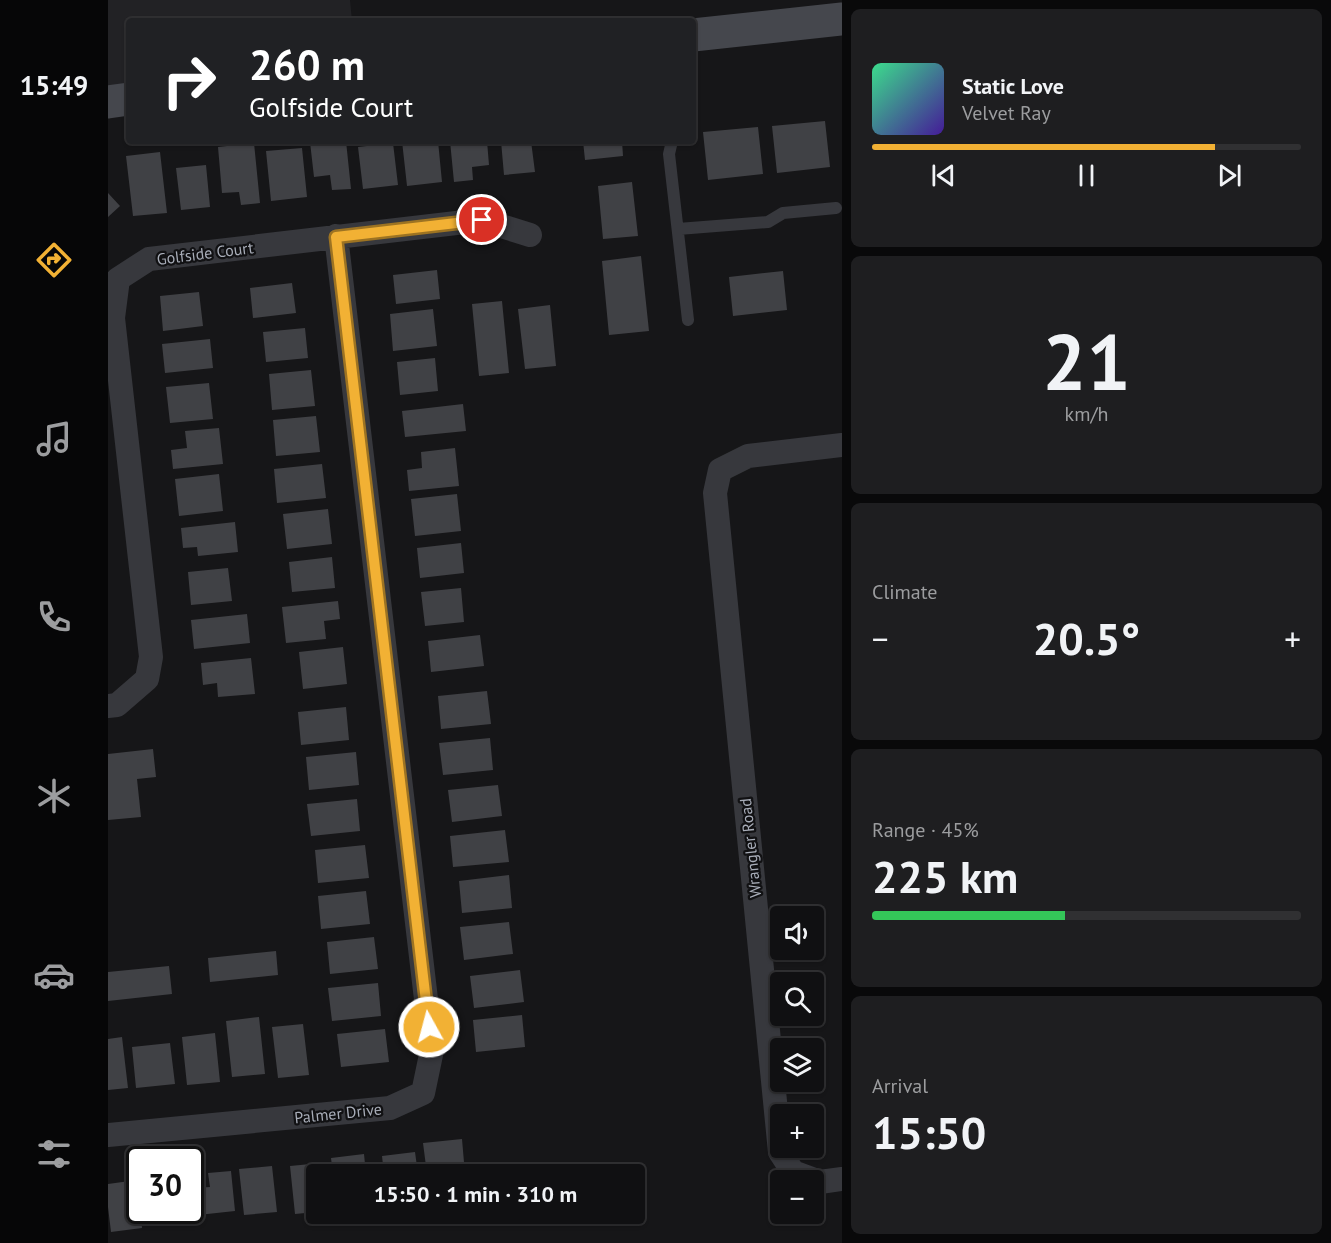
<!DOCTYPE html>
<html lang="en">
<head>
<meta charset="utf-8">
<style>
	:root { --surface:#101012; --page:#1e1e20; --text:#f1f3f6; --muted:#9c9d9f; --line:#303032; --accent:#f2b134 }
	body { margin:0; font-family:"PT Sans",sans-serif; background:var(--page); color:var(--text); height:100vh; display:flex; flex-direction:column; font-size:22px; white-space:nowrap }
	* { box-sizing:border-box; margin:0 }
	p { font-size:20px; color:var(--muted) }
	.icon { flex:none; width:33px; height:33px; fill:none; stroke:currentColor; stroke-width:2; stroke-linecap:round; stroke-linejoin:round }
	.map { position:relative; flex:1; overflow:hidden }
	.details { display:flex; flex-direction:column; gap:9px; padding:9px; background:#09090a; width:489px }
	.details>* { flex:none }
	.top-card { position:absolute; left:18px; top:18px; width:570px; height:126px; border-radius:6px; box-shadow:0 2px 4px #0004,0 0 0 2px var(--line); background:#202124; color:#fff; overflow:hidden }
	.tools { position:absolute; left:662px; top:906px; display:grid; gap:12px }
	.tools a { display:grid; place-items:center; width:54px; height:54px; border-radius:6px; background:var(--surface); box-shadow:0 2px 4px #0004,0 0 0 2px var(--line); font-size:30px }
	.speed { position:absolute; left:18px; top:1146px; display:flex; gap:12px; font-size:30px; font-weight:700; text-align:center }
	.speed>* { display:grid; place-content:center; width:78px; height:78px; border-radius:50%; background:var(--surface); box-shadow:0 2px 4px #0004,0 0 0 2px var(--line); line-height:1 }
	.speed .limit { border:3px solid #111; border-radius:9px; background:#fff; color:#111 }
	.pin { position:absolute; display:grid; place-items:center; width:51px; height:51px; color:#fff; margin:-26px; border:3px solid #fff; border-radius:50%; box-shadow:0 2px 6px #0007 }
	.me { position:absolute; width:66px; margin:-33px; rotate:353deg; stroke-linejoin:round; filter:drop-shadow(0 0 4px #0008) }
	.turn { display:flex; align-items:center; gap:21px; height:126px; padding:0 24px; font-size:27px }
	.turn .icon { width:78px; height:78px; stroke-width:2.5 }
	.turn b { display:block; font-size:42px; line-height:51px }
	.big { font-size:45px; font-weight:600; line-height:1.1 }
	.details .card { flex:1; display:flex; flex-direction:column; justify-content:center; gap:9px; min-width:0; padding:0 21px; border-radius:9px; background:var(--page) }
	.details .dial { align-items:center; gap:0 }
	.dial b { font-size:78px; line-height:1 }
	.song { display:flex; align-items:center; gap:18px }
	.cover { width:72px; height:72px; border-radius:9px; background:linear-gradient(135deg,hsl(150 70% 55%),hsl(260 70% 35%)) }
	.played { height:6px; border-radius:3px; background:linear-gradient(90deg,var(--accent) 80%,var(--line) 80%) }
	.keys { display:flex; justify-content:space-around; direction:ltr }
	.heat { display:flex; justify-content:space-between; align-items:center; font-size:33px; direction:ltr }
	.charge { height:9px; border-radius:4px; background:linear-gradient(90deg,#34c759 45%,var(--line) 0) }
	.trip { position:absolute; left:198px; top:1164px; width:339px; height:60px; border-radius:6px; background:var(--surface); box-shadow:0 2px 4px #0004,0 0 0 2px var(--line); font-weight:600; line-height:60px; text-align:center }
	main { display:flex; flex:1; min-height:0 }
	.tabs { display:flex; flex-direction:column; width:108px; justify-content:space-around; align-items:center; background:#060607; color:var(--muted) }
	.tabs .icon { width:42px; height:42px }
	.tabs .selected { color:var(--accent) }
	.tabs b { font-size:27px; color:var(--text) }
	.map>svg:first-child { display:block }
	.built { fill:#222225 }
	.building { fill:#404145 }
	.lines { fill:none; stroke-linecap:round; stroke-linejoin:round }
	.lane { stroke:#37383d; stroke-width:12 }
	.street { stroke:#37383d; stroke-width:24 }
	.secondary { stroke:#45474d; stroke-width:33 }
	.route-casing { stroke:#9d7322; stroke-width:15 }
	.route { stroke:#f2b134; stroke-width:10 }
	.labels { text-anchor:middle; stroke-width:4.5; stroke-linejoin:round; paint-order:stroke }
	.street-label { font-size:16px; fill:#a8adb8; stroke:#111113 }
</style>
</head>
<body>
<main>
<nav class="tabs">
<b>15:49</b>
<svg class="icon selected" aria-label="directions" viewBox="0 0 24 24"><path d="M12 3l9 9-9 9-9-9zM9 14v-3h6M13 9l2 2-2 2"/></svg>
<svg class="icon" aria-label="music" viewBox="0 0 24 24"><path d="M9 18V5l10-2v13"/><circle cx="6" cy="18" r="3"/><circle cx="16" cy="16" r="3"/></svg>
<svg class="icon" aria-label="phone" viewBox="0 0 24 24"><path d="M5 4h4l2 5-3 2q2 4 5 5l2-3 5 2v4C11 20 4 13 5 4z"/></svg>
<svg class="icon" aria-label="climate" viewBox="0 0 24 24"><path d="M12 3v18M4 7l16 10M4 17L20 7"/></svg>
<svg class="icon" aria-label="car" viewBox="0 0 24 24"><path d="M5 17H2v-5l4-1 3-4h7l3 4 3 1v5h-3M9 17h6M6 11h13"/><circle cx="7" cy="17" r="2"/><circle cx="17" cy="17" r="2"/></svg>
<svg class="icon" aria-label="filters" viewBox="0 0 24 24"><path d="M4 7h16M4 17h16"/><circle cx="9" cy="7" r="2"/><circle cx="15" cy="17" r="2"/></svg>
</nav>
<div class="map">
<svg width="734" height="1243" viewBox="0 0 734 1243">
	<rect width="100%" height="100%" fill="#161618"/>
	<!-- built -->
	<path class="built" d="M0 0H242L244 21H21V89L0 91Z"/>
	<!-- building -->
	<path class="building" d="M717 121 722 167 669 173 664 126Z
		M650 127 655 174 600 180 595 132Z
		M212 141H238L243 189 224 190 222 175 206 177 202 142Z
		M294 141H330L334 182 299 186Z
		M342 141H379L381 165 364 167 365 180 346 182Z
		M393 141H423L427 172 396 175Z
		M475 141H514L515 156 477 160Z
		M146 143 152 203 133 205 131 192 114 193 110 147Z
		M285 143 290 185 255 189 250 147Z
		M194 148 199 197 163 201 158 151Z
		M52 152 59 213 25 216 18 156Z
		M98 165 102 207 73 210 68 168Z
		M524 182 530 236 495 239 490 186Z
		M0 193 12 206 0 217Z
		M533 256 541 331 501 335 494 261Z
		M329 270 332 299 288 304 285 275Z
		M675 271 679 310 625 316 621 277Z
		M184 283 188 313 145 318 142 288Z
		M91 292 95 326 55 331 52 296Z
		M394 301 401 373 371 376 364 304Z
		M442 305 448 366 417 369 410 309Z
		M325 309 329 346 285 351 282 314Z
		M197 328 200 358 158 362 155 332Z
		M102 339 105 368 57 373 54 344Z
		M327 358 330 391 292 395 289 362Z
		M203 370 207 406 164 410 161 374Z
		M101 383 105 419 62 423 58 387Z
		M355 404 358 431 297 437 294 411Z
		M208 416 212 452 168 456 165 420Z
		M111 428 115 464 65 469 63 450 79 448 77 431Z
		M347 448 351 486 301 491 299 470 314 468 313 452Z
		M214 464 218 498 169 503 166 469Z
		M111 474 115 511 71 516 67 479Z
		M349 494 353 531 307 536 303 499Z
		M220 509 224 544 179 549 175 514Z
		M127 522 130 552 90 556 89 547 75 548 73 528Z
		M353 543 356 573 312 578 309 548Z
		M224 557 227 588 184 592 181 562Z
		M120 568 124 601 83 605 80 572Z
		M353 588 356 622 317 626 313 592Z
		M230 601 232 619 216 621 218 639 178 643 174 607Z
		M139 614 142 643 86 649 83 620Z
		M372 635 376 666 323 672 320 641Z
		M235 647 239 684 195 689 191 652Z
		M143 658 147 694 110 697 109 683 95 685 93 663Z
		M379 691 383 724 333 729 330 696Z
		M238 707 241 740 193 745 190 712Z
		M382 738 385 770 335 775 331 743Z
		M45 749 48 777 29 779 33 817 0 820V754Z
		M248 752 251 785 201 790 198 757Z
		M390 785 394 816 344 822 340 790Z
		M249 799 252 831 203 836 199 804Z
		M397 830 401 862 345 867 342 836Z
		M257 845 261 878 210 883 207 850Z
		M401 875 404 908 354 913 351 881Z
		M258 891 262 924 213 929 210 896Z
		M401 922 405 954 356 960 352 927Z
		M266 937 270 969 222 974 219 942Z
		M168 951 170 975 102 982 100 958Z
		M61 966 64 994 0 1001V972Z
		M412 970 416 1002 366 1008 362 976Z
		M270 983 273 1016 224 1021 220 988Z
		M414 1015 417 1047 368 1052 365 1020Z
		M151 1017 157 1074 124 1077 118 1021Z
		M195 1024 201 1075 170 1078 164 1027Z
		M277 1029 281 1062 233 1067 229 1034Z
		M107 1033 112 1082 79 1085 74 1037Z
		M14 1037 20 1088 0 1090V1039Z
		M62 1043 67 1084 28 1088 24 1047Z
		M354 1139 357 1174H319L315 1143Z
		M307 1152 310 1174H276L274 1156Z
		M256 1154 258 1174H225L223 1158Z
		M213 1163 214 1174H208V1212L187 1214 182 1166Z
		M164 1166 169 1212 136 1215 131 1169Z
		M123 1171 127 1211 90 1215 87 1188 102 1187 100 1173Z
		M29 1180 32 1210H33L34 1228 3 1232 0 1207V1184Z
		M42 1210H80L81 1215 43 1219Z"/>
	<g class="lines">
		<!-- lane -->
		<path class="lane" d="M564 141 561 154 580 320
			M570 229 660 222 675 213 728 208"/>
		<!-- street -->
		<path class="street" d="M734 445 640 456 612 470 607 493 672 1152 685 1172 712 1182 734 1179
			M0 706 9 705 39 679 43 657 5 318 10 279 41 259 374 220 422 235
			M0 1135 282 1108 315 1093 324 1050 228 236"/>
		<!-- secondary -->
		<path class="secondary" d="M585 35 734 19
			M0 102 21 99"/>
	</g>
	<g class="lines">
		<!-- route casing -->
		<g class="route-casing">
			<path id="route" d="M321 1027 228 237 374 220"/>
		</g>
		<!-- route -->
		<use href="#route" class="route"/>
	</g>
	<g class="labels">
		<!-- street labels -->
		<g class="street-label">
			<text transform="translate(97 253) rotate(-7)" y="6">Golfside Court</text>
			<text transform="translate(642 848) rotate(-96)" y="6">Wrangler Road</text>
			<text transform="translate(230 1113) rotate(-6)" y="6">Palmer Drive</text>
		</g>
	</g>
</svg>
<div class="tools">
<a><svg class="icon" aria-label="sound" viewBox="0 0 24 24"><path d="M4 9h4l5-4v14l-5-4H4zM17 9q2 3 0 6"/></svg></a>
<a><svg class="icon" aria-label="search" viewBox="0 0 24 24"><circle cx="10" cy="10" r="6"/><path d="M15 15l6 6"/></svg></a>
<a><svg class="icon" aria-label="layers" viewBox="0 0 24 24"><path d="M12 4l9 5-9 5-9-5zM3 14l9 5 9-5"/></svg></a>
<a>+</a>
<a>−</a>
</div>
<div class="speed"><div class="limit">30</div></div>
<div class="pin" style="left:374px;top:220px;background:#d93025"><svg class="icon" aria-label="arrive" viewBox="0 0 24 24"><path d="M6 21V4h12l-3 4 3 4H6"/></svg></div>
<svg class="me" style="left:321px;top:1027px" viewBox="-20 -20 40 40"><circle r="17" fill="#f2b134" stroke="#fff" stroke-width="3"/><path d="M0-11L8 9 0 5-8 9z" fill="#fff"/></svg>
<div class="trip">15:50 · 1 min · 310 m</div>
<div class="top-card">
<div class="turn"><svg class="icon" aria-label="right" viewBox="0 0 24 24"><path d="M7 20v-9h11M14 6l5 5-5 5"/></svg><div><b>260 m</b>Golfside Court</div></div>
</div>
</div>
<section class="details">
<div class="card">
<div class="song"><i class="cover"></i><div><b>Static Love</b><p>Velvet Ray</p></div></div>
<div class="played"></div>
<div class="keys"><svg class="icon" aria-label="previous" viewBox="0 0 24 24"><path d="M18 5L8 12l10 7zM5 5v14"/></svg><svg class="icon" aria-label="pause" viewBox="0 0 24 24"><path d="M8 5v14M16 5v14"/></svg><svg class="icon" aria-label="next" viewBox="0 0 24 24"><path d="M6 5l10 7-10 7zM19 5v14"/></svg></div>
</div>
<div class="card dial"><b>21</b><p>km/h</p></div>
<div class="card"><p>Climate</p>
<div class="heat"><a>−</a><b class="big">20.5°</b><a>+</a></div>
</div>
<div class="card"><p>Range · 45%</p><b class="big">225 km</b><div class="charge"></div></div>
<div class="card"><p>Arrival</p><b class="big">15:50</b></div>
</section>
</main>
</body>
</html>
